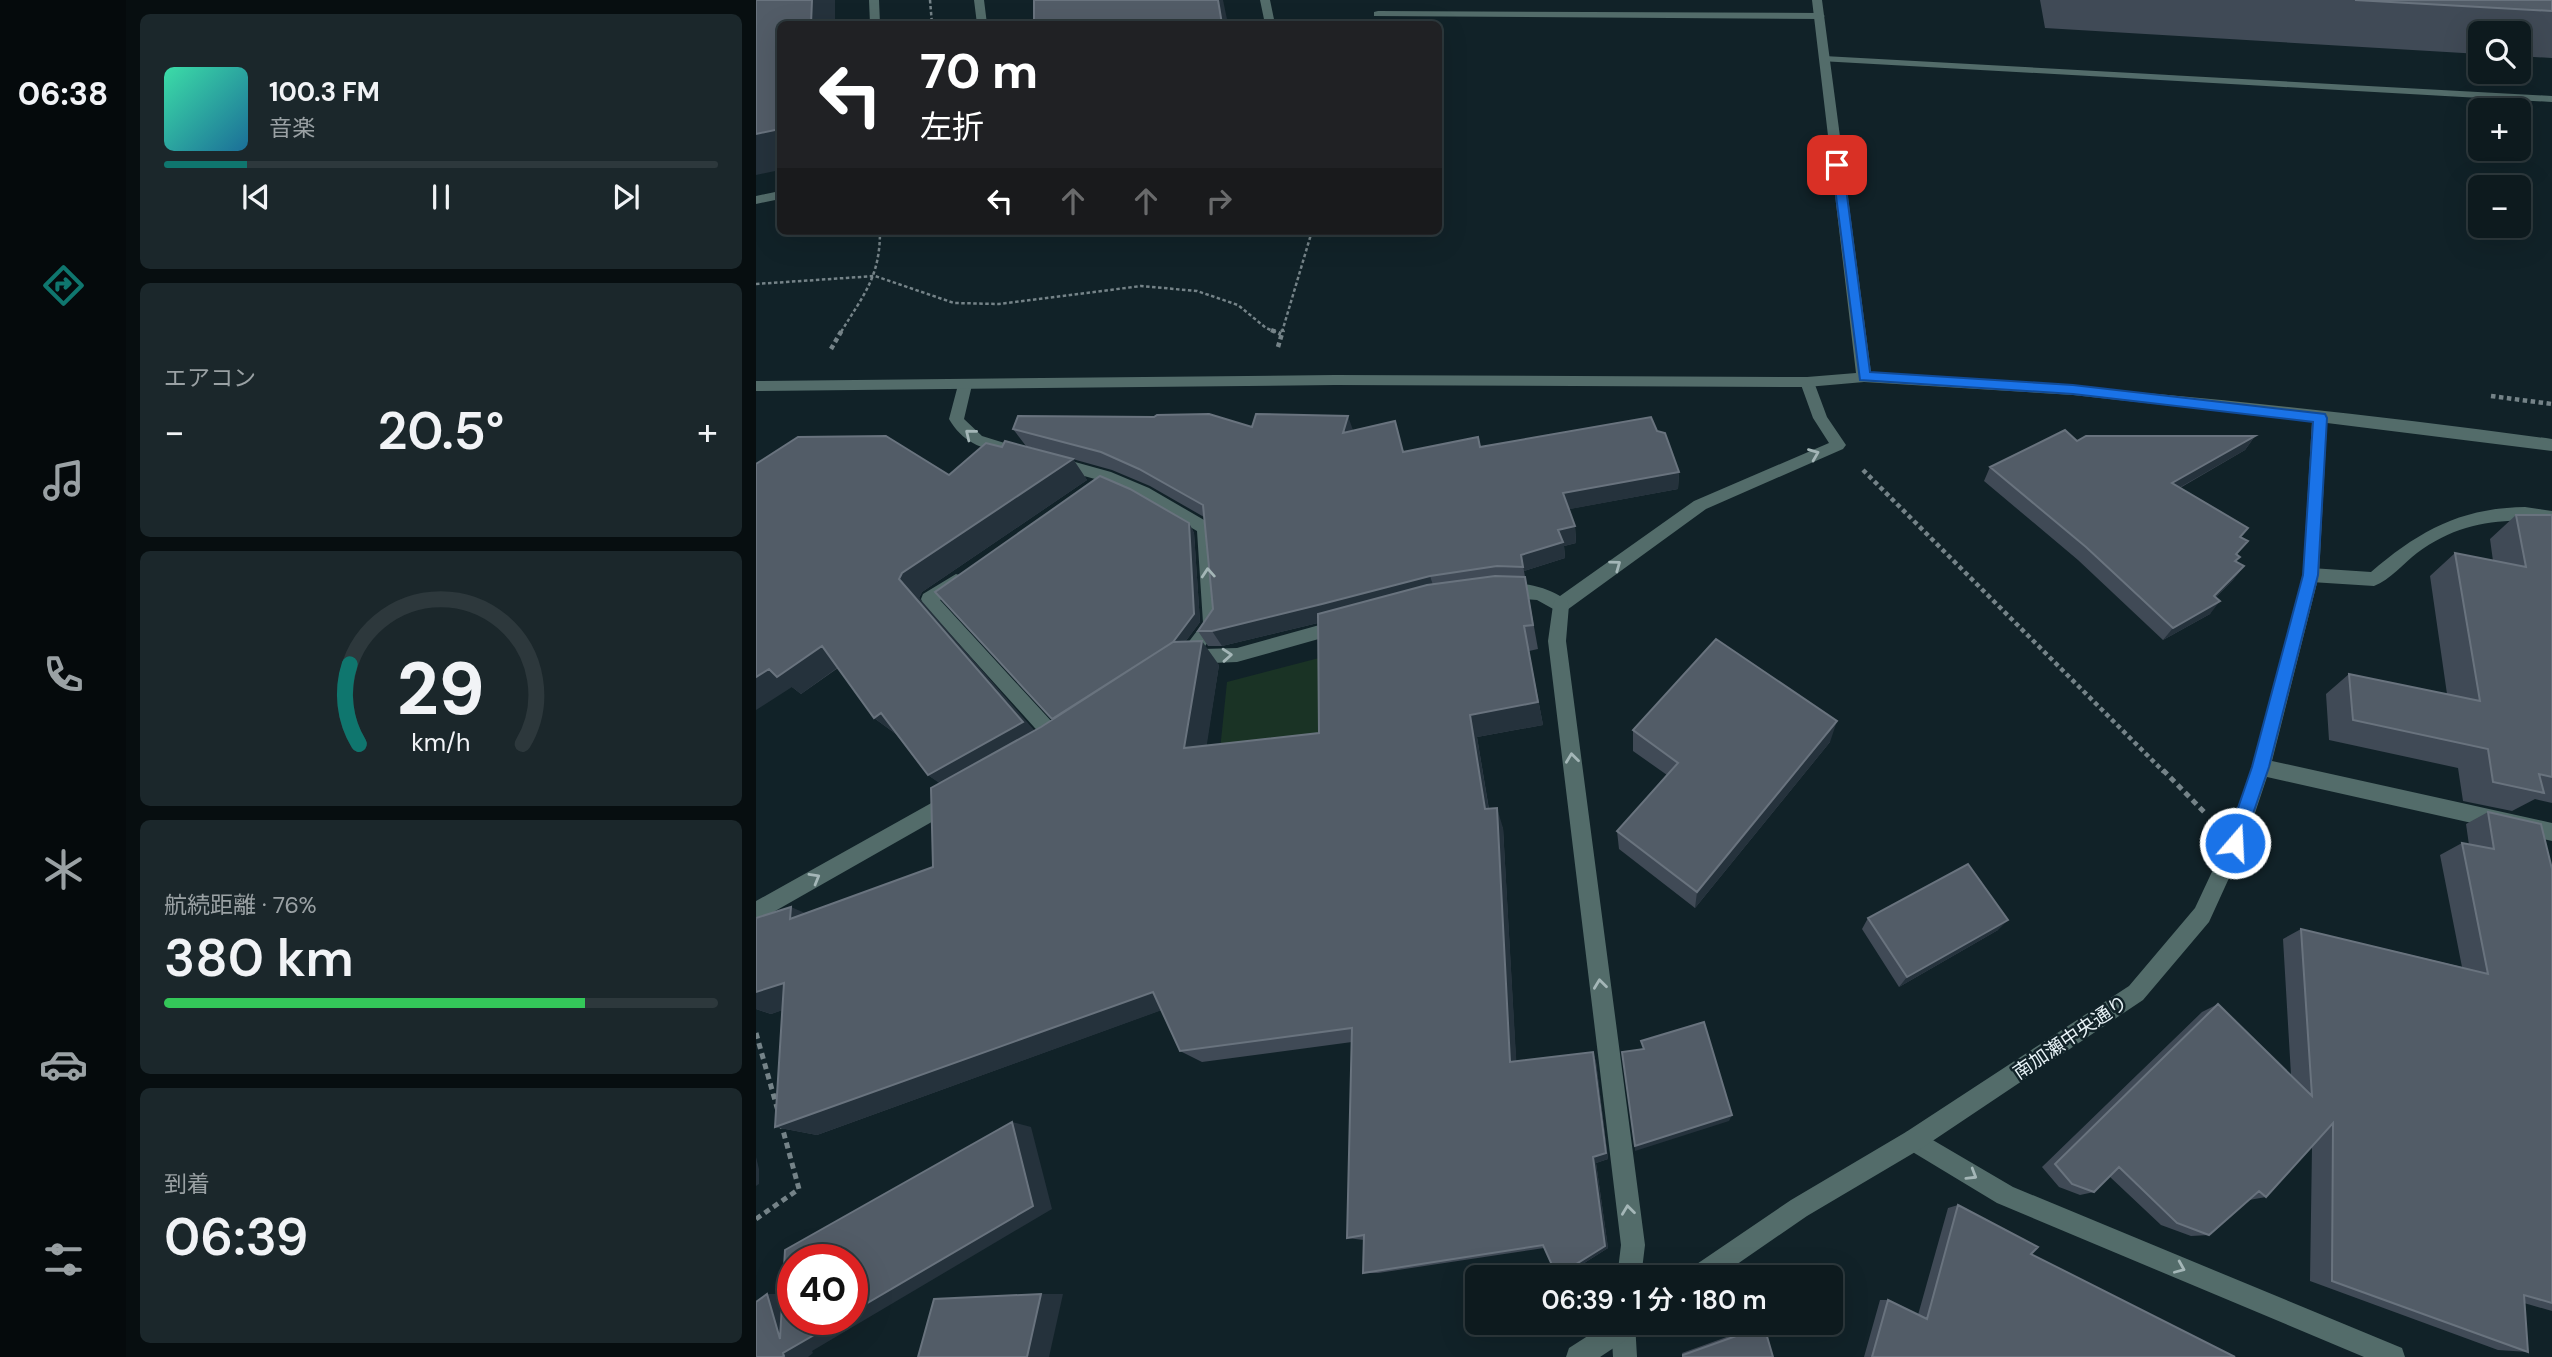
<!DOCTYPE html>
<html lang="ja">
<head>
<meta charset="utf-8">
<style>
	:root { --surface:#0d1a1e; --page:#1b272b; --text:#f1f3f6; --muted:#9aa1a4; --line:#2d383c; --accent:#0f766e }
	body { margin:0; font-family:"DM Sans","Noto Sans JP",sans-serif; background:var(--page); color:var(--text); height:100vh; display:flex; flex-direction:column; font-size:26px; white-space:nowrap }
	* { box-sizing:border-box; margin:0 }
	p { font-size:23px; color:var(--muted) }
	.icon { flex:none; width:38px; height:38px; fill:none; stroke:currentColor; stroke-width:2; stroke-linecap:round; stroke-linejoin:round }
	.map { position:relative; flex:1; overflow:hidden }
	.panel { display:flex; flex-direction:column; gap:14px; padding:14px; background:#070e10; width:630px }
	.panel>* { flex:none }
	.guide { position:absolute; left:21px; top:21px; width:665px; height:214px; border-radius:10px; box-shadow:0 7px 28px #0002,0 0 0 2px var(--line); background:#202124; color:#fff; overflow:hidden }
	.buttons { position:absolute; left:1712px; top:21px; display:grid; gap:14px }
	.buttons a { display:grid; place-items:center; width:63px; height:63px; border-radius:10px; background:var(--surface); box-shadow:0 7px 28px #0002,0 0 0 2px var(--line); font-size:35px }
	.speed { position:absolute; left:21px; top:1244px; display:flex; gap:14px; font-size:35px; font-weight:700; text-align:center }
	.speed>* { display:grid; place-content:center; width:91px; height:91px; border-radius:50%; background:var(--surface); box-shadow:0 7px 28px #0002,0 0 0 2px var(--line); line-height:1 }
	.speed .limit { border:10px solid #d22; background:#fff; color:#111 }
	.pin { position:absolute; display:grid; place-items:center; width:60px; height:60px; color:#fff; margin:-30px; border-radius:14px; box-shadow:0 4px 10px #0006 }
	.me { position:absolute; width:77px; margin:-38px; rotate:19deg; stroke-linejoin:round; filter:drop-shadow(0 0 5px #0008) }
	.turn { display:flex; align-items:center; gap:24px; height:147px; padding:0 28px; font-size:32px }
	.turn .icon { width:91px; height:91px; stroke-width:2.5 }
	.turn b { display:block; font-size:49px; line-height:60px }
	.lanes { display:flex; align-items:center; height:66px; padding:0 28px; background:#0003; justify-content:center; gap:35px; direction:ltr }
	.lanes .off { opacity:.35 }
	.big { font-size:52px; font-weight:600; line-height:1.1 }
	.panel .tile { flex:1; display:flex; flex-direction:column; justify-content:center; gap:10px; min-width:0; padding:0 24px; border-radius:10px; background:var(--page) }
	.panel .dial { align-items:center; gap:0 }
	.dial svg { height:182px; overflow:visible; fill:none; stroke:var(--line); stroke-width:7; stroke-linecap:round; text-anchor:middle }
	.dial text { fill:var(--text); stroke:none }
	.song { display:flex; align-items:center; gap:21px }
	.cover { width:84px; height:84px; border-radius:10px; background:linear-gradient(135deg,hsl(160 70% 55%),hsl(200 70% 35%)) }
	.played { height:7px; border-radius:4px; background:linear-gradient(90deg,var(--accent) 15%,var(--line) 15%) }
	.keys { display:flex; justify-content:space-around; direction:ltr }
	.heat { display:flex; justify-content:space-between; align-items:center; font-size:38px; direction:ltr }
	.charge { height:10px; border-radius:5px; background:linear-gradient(90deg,#34c759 76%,var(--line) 0) }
	.trip { position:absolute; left:709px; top:1265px; width:378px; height:70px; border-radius:10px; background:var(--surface); box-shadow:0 7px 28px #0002,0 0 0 2px var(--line); font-weight:600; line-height:70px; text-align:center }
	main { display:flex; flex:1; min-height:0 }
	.tabs { display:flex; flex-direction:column; width:126px; justify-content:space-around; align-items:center; background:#050a0c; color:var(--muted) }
	.tabs .icon { width:49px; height:49px }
	.tabs .current { color:var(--accent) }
	.tabs b { font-size:32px; color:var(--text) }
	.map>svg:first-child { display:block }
	.green { fill:#1a3325 }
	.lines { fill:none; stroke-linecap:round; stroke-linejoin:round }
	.path-far2 { stroke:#758388; stroke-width:2.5; stroke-dasharray:3.5 2.5; stroke-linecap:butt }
	.path-far1 { stroke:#758388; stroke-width:4.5; stroke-dasharray:4.5 3.5; stroke-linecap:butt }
	.path { stroke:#758388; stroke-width:5; stroke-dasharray:6 4.5; stroke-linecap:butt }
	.service { fill:#536c6a; fill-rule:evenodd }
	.minor { fill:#536c6a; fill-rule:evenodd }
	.tertiary { fill:#536c6a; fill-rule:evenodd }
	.wall { fill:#404a56 }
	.shaded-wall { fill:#25323c }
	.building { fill:#525c67; stroke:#69737e; stroke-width:2 }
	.oneway { stroke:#a4b6b7 }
	.route { fill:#1a73e8; stroke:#114b97; stroke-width:2 }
	.labels { text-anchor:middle; stroke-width:5; stroke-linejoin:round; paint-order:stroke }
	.street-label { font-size:19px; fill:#e7f2f6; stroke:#112228 }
</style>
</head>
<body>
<main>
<nav class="tabs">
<b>06:38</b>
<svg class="icon current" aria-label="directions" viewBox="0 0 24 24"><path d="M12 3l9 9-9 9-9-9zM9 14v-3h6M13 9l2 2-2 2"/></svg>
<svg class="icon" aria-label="music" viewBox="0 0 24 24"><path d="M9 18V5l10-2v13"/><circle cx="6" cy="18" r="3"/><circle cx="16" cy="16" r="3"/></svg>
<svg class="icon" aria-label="phone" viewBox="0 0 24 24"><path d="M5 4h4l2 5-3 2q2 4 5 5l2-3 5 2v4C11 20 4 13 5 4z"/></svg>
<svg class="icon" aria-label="climate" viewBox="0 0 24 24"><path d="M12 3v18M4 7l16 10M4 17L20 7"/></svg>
<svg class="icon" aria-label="car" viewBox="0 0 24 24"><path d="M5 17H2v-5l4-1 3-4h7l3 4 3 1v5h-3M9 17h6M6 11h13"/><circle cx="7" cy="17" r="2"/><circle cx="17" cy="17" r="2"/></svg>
<svg class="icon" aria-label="filters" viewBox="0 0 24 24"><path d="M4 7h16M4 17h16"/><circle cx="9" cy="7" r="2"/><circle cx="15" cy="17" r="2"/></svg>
</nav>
<section class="panel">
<div class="tile">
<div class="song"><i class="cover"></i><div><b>100.3 FM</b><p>音楽</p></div></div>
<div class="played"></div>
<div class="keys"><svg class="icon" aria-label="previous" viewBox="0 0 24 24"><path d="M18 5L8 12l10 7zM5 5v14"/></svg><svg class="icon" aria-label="pause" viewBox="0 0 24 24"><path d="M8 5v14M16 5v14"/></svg><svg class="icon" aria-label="next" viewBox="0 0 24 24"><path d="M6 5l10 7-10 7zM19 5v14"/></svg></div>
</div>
<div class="tile"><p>エアコン</p>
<div class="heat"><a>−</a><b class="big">20.5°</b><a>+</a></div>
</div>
<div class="tile dial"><svg viewBox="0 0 100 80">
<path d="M14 69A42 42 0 1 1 86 69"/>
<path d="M14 69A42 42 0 0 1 10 34" stroke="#0f766e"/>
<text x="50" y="56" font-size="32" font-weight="700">29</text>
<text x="50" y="72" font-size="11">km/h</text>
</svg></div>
<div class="tile"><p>航続距離 · 76%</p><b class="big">380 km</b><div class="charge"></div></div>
<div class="tile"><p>到着</p><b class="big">06:39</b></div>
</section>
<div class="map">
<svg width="1796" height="1357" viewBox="0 0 1796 1357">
	<rect width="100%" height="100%" fill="#112228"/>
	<!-- green -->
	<path class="green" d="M567 657 566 739 464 750 471 682Z"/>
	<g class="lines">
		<!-- path-far2 -->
		<path class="path-far2" d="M174 0 176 24
			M0 284 119 276 198 303 243 304 385 286 441 291 482 305 510 328 520 332
			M85 332C108 294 124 277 124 231
			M526 332 556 231"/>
		<!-- path-far1 -->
		<path class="path-far1" d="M515 330 525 334
			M522 347 527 330
			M75 349 86 330
			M1735 396 1796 404
			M1107 470 1408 772"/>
		<!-- path -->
		<path class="path" d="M1407 770 1449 813
			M0 1033 22 1111
			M0 1219 43 1189 25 1123"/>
		<!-- service -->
		<path class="service" d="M113 0H123L124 24H114Z
			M218 0H228L231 24H221Z
			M504 0H514L519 24H509Z
			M622 11 1064 13 1069 16 1064 19 618 16V12Z
			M1068 56 1796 96V102L1064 61V57Z
			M24 191V199L0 204V196Z
			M1051 377 1058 382 1071 417 1090 445 1087 449 950 509 811 610H799L781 600 743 597 741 592 743 587C763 580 787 586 804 596L938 501 1073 443 1057 418 1044 382Z
			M209 380 216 385 208 419 226 436 255 445 258 449 255 453 250 455C225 448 206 442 193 419L202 385Z
			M301 457 355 472 393 488 455 524 464 625 447 649 481 648 585 619 591 621 593 626 591 631 481 662 431 664 425 662 422 657 425 652 447 623 441 531 381 496 346 481 296 467 293 463Z
			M195 792 202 795 204 801 202 807 0 922V901Z"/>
		<!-- minor -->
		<path class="minor" d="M1769 507 1796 511V523C1746 517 1703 522 1661 553 1648 563 1634 580 1618 586L1555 582 1549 580 1547 575 1549 570 1555 568 1615 572C1663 531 1704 508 1769 507Z
			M200 574 206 576 208 581 206 586 184 600 308 735 311 741 308 747 302 749 296 747 167 604 165 599 167 594Z
			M805 598 811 600 813 605 810 641 889 1245 885 1278H861L865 1245 792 641 797 605 799 600Z
			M1158 1129 1257 1187 1646 1348 1649 1357H1608L1241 1203 1150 1148 1147 1140 1150 1132Z
			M855 1323H879L881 1357H857Z"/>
		<!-- tertiary -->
		<path class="tertiary" d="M1056 0H1066L1115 372C1342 386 1570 408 1796 439V451L1571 423 1563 575 1516 761 1796 823V841L1511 777 1489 843 1453 922 1387 1000 1166 1148 1051 1216 961 1278H928L932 1270 1035 1200 1150 1132 1373 986 1439 908 1470 842 1496 767 1547 575 1556 421 1317 395 1108 382 1051 387 579 385 0 391V381L579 375 1051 377 1100 373Z
			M852 1323H885L882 1332 844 1357H810L813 1348Z"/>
	</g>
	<!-- wall -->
	<path class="wall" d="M1284 0H1796V58L1762 56V33H1724V54L1289 28Z
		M496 427 597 431 648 451 724 447 901 431 923 472 922 489 813 509 819 526 820 543 808 546 809 558 768 571 782 649 773 651 787 725 721 737 733 809 747 828 760 1061 837 1052 840 1062 852 1159 840 1163 852 1248 806 1277 801 1276 788 1248 622 1273H607L608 1240 591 1238 596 1042 446 1062 424 1051 405 1010 61 1135 19 1127 26 1010 15 1014 0 1009V918L49 913 177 867 184 783 172 775 140 734 118 718 82 668 45 694 36 687 193 475 317 459 331 480 166 592 163 598 278 731 297 720 433 523 438 533 444 622 429 642 463 665 450 746 563 733 562 623 466 646H452L442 631 457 609 448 517 394 486 356 470 270 446 257 429Z
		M1499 436 1489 450 1424 488 1492 528 1485 537 1481 555 1484 557 1480 562 1488 566 1477 580 1460 597 1454 614 1407 640 1322 560 1228 481 1234 467 1321 441Z
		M1760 515H1796V803L1779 799 1756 811 1707 801 1702 768 1573 740 1570 694 1593 674 1691 694 1674 576 1699 553 1737 561 1734 539Z
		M877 730 1074 742 939 908 863 849 861 831 911 775 877 751Z
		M1732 812 1796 869V1311L1768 1303 1772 1352 1742 1350 1554 1281 1556 1147 1510 1197 1493 1200 1453 1235 1435 1236 1405 1225 1353 1176 1338 1192 1324 1195 1303 1187 1286 1167 1446 1012 1462 1004 1535 1075 1527 939 1545 929 1706 967 1684 855 1706 843 1713 845 1710 824Z
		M1112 918 1242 930 1143 987 1106 929Z
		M1202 1205 1275 1254 1479 1357H1108L1124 1300H1132L1162 1315 1192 1208Z
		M1004 1325 1008 1326 927 1357 926 1353Z"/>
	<!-- shaded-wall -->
	<path class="shaded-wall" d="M56 0H79V24H55Z
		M462 0H467L472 24H466Z
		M24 129V170L0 175V134Z
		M592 416 598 433H587Z
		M1499 436 1489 450 1407 497 1416 483Z
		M317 459 331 480 166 592 163 598 285 738 193 790 172 775 143 579 146 573Z
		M923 472 922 489 809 510 807 493Z
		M433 523 438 533 444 622 423 650 304 727 296 719Z
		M819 526 820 543 808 546 809 558 768 571 765 555 802 530Z
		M1488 566 1477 580 1448 608 1458 596Z
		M674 576 679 591 574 620 466 646 456 631Z
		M1464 601 1454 614 1407 640 1417 628Z
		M768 626 787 725 721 737 736 829 729 809 714 715Z
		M446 641 463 665 447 770 428 748Z
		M66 646 88 663 45 694 36 687 0 710V677L13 669Z
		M125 713 140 734 118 718Z
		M1081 721 1074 742 939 908 941 892Z
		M741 808 747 828 761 1073 754 1062Z
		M35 907 72 923 34 919Z
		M1252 920 1242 930 1143 987 1151 977Z
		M28 983 67 997 15 1014 0 1009V992Z
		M397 992 420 1005 61 1135 19 1127Z
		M837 1052 840 1062 852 1159 840 1163 852 1248 806 1277 801 1276 837 1157Z
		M976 1115 973 1121 879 1151V1146Z
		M256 1122 275 1127 296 1209 56 1351 57 1353 52 1357H26L27 1353 84 1320H96V1312Z
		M0 1157 3 1169V1184L0 1186Z
		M11 1294H37L24 1339Z
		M285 1294H307L293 1357H271Z"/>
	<!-- building -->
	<path class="building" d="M0 0H56L55 24H24V129L0 134Z
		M278 0H462L466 24H278Z
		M1599 0H1796V11Z
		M453 414 496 427 500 414 592 416 587 433 639 421 647 452 722 437 724 447 895 417 901 431 909 433 923 472 807 493 819 526 802 530 807 542 765 555 767 567 741 566 674 576 566 604 456 631H442L457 609 447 505 383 469 345 452 257 429 262 416 398 417 401 415Z
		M1309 430 1321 441 1330 436H1499L1416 483 1492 528 1484 537 1492 541 1480 554 1484 557 1479 561 1488 566 1458 596 1464 601 1417 628 1330 547 1234 467Z
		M130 436 193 475 230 443 246 447 249 441 317 459 146 573 143 579 267 722 172 775 125 713 118 718 66 646 21 677 13 669 0 677V464L42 437Z
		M344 476 374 489 433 523 438 614 417 642 296 719 179 592Z
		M1760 515H1796V777L1783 774 1788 793 1737 782 1732 749 1597 720 1593 674 1724 701 1699 553 1770 567Z
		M739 576 769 577 777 625 768 626 782 702 714 715 729 809 741 808 754 1062 837 1052 850 1153 837 1157 849 1246 801 1276 787 1245 607 1273 608 1235 591 1238 596 1028 424 1051 397 992 19 1127 28 983 0 992V918L35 907 34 919 177 867 175 788 285 727 417 642 446 641 428 748 563 733 562 614 671 585Z
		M960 639 1081 721 941 892 861 831 922 763 877 730Z
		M1732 812 1785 824 1796 869V1303L1768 1295 1772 1352 1576 1281 1577 1123 1510 1197 1503 1191 1453 1235 1421 1223 1363 1167 1338 1192 1316 1184 1299 1164 1462 1004 1556 1096 1545 929 1732 974 1706 843 1738 849Z
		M1212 864 1252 920 1151 977 1112 918Z
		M948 1022 976 1115 879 1146 866 1052 888 1049 885 1041Z
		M256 1122 277 1206 96 1312V1260H37V1320H84L27 1353 28 1356 26 1357H0V1302L11 1294 24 1339 29 1250Z
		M1202 1205 1282 1247 1275 1254 1479 1357H1116L1132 1300 1171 1319Z
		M285 1294 271 1357H162L178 1299Z
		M1008 1326 1017 1357H927V1355Z"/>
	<!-- one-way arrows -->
	<defs><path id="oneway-chevron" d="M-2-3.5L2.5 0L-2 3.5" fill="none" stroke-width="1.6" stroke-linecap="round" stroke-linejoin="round" transform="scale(1.75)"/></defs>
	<g class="oneway">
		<use href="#oneway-chevron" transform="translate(214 434) rotate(-141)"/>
		<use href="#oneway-chevron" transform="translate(1058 454) rotate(-22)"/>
		<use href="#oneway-chevron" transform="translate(860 565) rotate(-36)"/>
		<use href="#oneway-chevron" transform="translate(452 573) rotate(-94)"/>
		<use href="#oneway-chevron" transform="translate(471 655) rotate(-4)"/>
		<use href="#oneway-chevron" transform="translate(816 758) rotate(-97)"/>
		<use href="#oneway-chevron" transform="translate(59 878) rotate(-30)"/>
		<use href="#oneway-chevron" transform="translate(844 984) rotate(-97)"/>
		<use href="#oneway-chevron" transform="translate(1216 1175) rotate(31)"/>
		<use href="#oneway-chevron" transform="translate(872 1210) rotate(-97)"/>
		<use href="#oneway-chevron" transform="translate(1424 1268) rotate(23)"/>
	</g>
	<!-- route -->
	<path class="route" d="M1081 162 1087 165 1114 372 1317 385 1569 414 1571 418 1562 575 1513 767 1485 849 1479 851 1473 849 1470 843 1496 767 1547 575 1557 422 1317 394 1104 380 1076 165Z"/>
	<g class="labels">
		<!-- street labels -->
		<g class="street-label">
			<text transform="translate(1314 1037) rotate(-34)" y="7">南加瀬中央通り</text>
		</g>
	</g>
</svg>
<div class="buttons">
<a><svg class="icon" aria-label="search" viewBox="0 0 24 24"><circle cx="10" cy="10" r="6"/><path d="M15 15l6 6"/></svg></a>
<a>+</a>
<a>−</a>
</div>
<div class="speed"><div class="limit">40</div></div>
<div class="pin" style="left:1081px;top:165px;background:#d93025"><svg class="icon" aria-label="arrive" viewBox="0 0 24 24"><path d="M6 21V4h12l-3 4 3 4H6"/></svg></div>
<svg class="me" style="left:1479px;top:843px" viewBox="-20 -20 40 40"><circle r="17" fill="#1a73e8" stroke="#fff" stroke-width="3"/><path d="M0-11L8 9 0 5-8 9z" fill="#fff"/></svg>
<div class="trip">06:39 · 1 分 · 180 m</div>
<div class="guide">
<div class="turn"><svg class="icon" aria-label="left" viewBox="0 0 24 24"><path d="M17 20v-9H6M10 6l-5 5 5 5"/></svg><div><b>70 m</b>左折</div></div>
<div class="lanes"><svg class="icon" aria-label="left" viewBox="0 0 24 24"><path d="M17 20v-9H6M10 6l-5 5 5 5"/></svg><svg class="icon off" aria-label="ahead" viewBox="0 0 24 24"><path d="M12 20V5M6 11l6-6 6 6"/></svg><svg class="icon off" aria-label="ahead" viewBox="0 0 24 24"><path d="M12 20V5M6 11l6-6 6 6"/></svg><svg class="icon off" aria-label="right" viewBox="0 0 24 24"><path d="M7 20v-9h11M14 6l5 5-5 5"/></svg></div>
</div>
</div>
</main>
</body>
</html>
